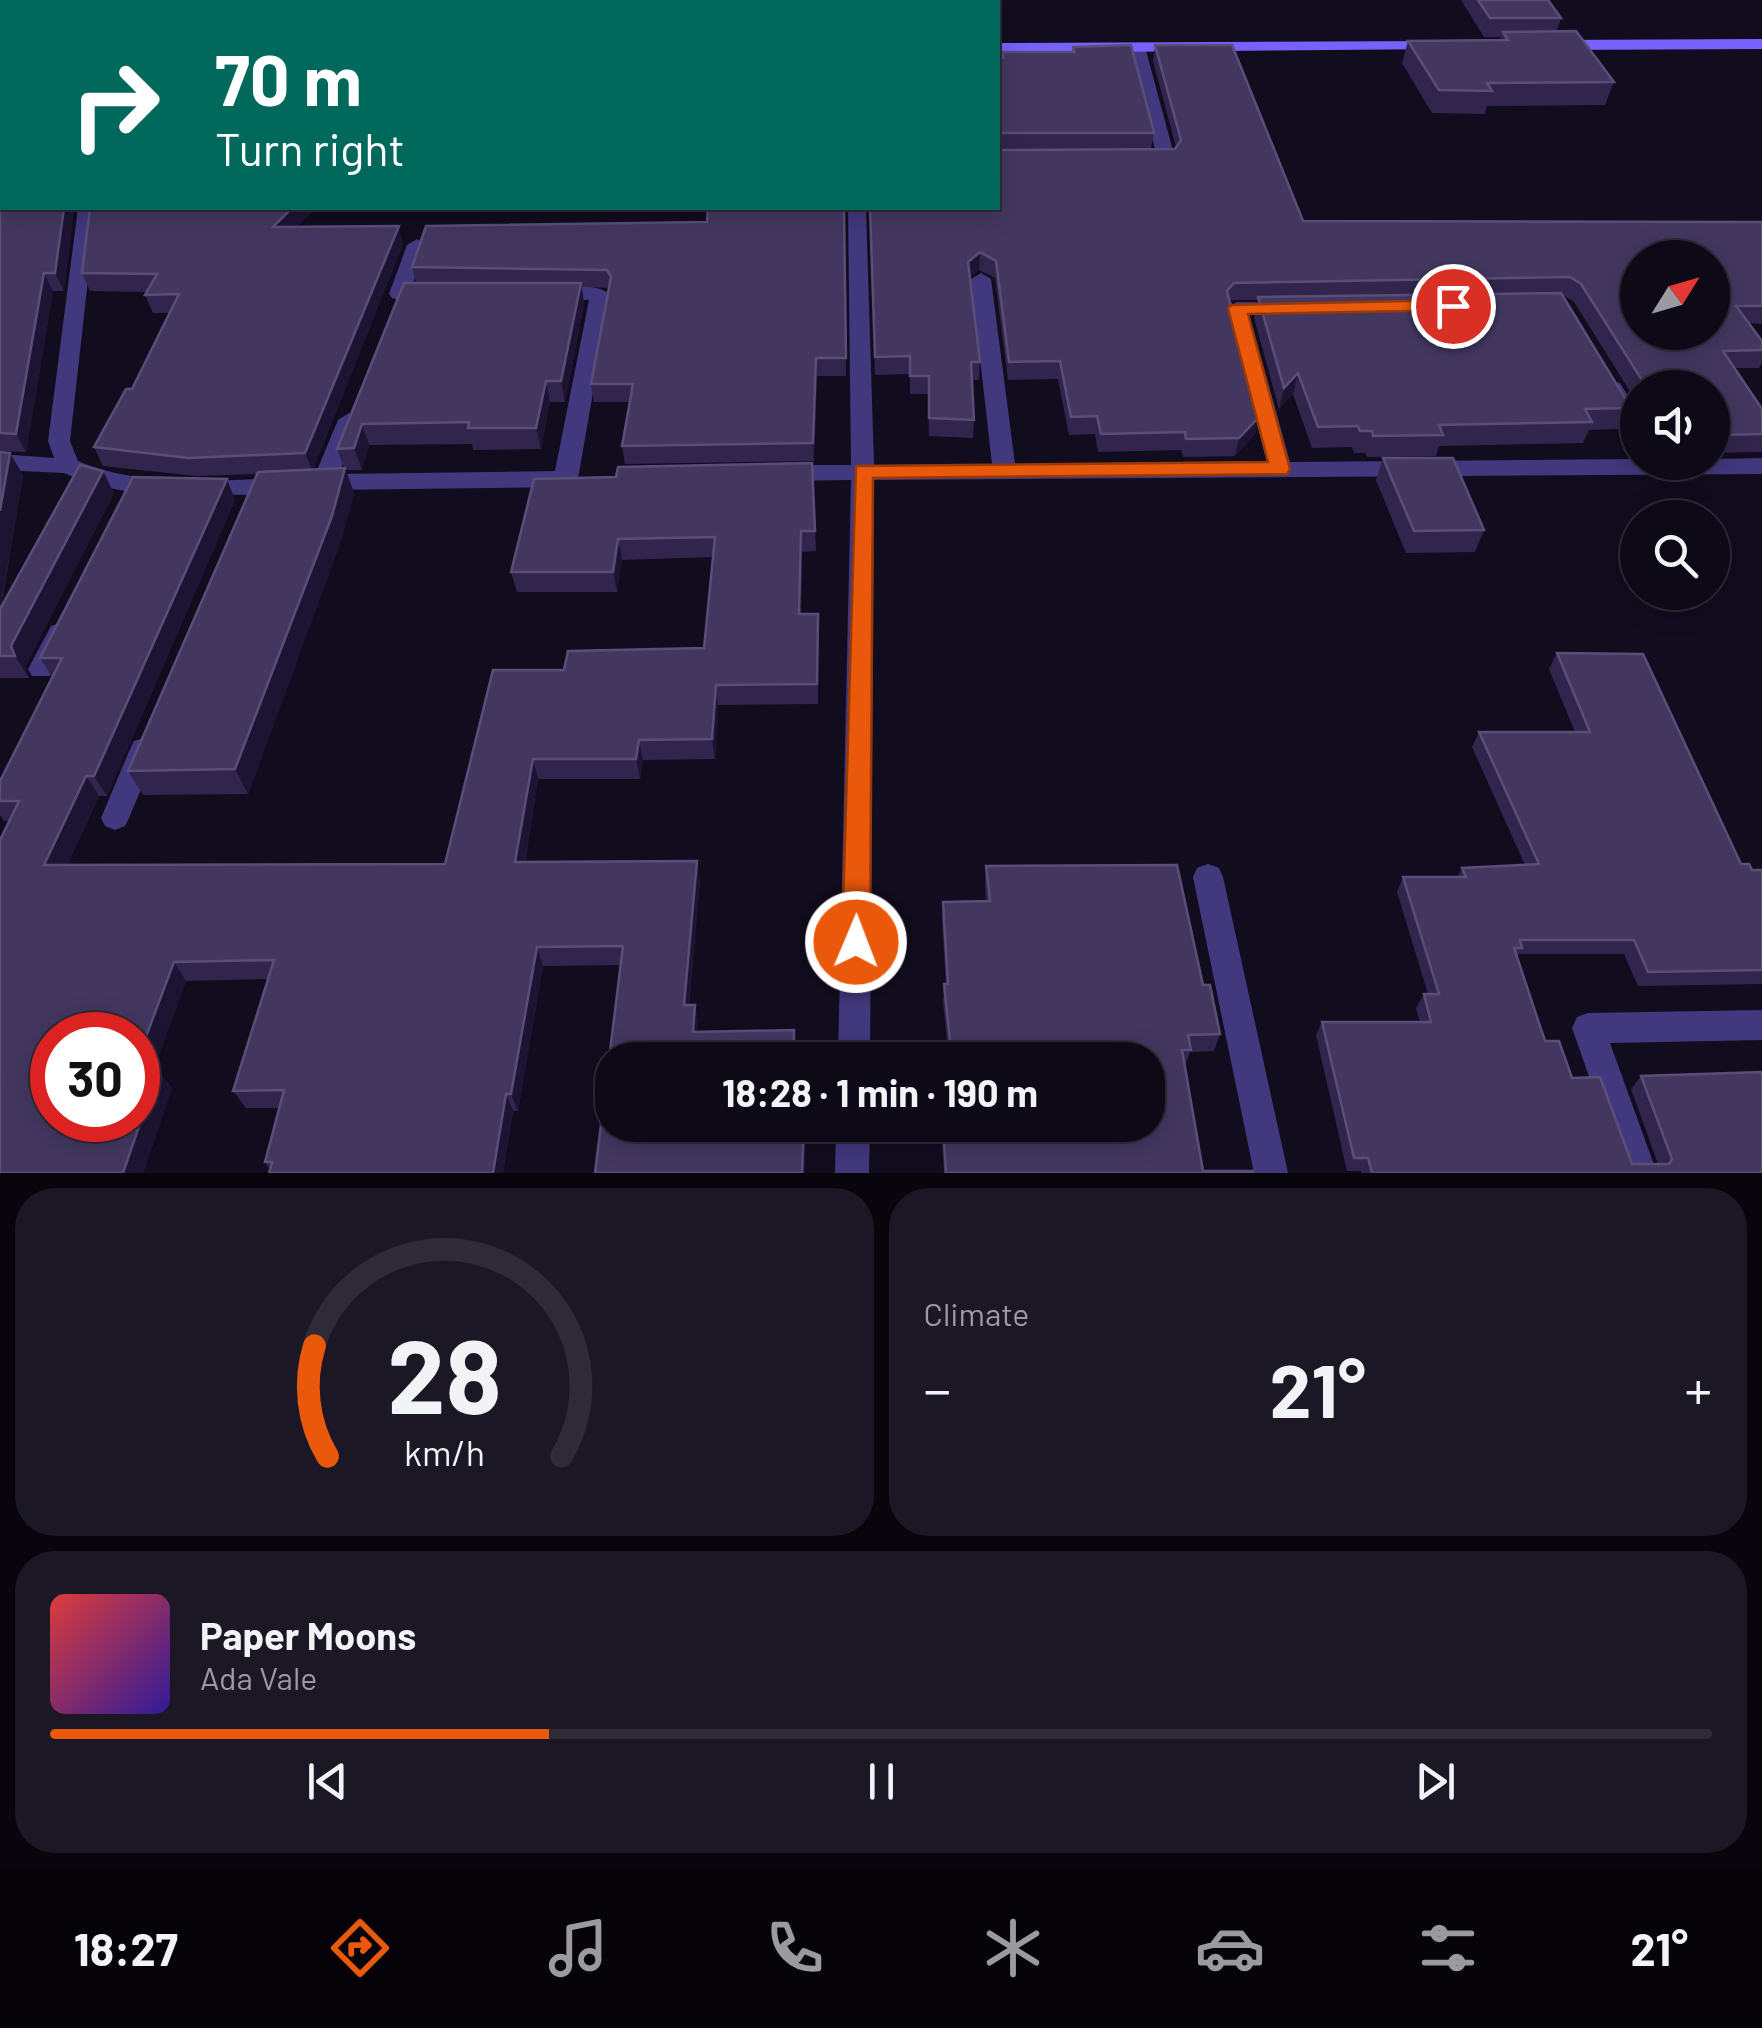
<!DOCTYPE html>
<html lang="en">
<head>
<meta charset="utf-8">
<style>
	:root { --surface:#0e0917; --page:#1c1724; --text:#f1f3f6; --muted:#9b9aa1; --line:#2e2a36; --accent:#ea580c }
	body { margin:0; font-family:Barlow,sans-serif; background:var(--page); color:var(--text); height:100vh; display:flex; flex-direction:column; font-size:38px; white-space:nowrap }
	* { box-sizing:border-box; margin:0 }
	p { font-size:32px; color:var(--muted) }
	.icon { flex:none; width:55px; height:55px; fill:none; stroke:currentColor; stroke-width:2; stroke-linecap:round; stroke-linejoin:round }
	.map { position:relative; height:1173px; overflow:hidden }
	.sheet { display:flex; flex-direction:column; gap:15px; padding:15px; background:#08050d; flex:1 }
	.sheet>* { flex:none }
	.guide { position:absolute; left:0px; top:0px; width:1000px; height:210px; box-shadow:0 5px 25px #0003,0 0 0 2px var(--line); background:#00695c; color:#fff; overflow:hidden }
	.needle { width:65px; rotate:53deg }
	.buttons { position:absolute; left:1620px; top:240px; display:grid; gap:20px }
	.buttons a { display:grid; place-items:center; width:110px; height:110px; border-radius:50%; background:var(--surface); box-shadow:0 5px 25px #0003,0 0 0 2px var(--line); font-size:50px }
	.speed { position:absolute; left:30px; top:1012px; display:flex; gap:20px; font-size:50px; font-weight:700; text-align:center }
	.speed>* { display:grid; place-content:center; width:130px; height:130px; border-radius:50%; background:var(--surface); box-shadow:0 5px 25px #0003,0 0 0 2px var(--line); line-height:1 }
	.speed .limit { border:15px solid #d22; background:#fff; color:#111 }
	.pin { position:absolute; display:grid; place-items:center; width:85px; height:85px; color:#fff; margin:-42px; border:5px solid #fff; border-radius:50%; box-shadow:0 2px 10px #0007 }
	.me { position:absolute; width:110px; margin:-55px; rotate:1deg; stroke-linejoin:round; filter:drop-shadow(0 0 8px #0008) }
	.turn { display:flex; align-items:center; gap:35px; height:210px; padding:0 50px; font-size:45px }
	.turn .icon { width:130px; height:130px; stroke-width:2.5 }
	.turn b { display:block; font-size:70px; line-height:85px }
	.big { font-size:75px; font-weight:700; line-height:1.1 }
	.sheet .tile { flex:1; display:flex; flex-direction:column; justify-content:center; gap:15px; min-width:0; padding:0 35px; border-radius:40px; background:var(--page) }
	.sheet .dial { align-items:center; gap:0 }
	.dial svg { height:260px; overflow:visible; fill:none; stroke:var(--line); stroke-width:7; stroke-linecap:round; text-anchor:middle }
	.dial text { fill:var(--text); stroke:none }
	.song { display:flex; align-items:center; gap:30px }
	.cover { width:120px; height:120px; border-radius:15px; background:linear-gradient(135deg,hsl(0 70% 55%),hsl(250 70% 35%)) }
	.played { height:10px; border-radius:5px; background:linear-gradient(90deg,var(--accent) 30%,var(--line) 30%) }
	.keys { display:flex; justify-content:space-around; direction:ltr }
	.heat { display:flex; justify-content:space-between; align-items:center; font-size:55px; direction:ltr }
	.sheet .tiles { flex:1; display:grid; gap:15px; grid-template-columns:1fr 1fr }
	.tile:last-child { grid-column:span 2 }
	.trip { position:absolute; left:595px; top:1042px; width:570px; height:100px; border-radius:40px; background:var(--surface); box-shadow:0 5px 25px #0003,0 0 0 2px var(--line); font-weight:700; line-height:100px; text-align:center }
	.menu { display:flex; height:160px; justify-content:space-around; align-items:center; background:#060409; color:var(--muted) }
	.menu .icon { width:70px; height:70px }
	.menu .on { color:var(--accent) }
	.menu b { font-size:45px; color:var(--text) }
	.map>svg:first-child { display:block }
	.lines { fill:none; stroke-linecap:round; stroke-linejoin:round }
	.street { fill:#42387e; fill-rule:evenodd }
	.secondary { fill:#7862fe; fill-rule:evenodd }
	.wall { fill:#31254d }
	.shaded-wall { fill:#1d1433 }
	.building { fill:#433760; stroke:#5a4e79; stroke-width:2.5; fill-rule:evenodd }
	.route { fill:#ea580c; stroke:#983908; stroke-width:2.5 }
</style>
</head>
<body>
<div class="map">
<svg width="1762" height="1173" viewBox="0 0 1762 1173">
	<rect width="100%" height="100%" fill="#120c1f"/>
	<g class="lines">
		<!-- street -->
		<path class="street" d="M845 0H861V2H846Z
			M1137 42 1145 47 1175 158 1172 162 1141 163 1132 158 1141 153H1156L1129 47Z
			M78 208H96L70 441 78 461C144 490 244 480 315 475L338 420 349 413 360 420 339 474 555 471 589 300H549L539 294C552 283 597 283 610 294L578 479 566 487 324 490 257 495 134 493 87 483 64 473 0 470V454L54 458 48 441Z
			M848 208H866L874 465 992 464 971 279 981 273 991 279 1015 464 1267 462 1227 308 1237 302H1289L1296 304V312L1249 314 1290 462 1638 459V462H1712V459L1762 458V474L874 480 870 1060H838L851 480 781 481 769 473 781 465H851Z
			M417 239 427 245 409 294 399 300 392 298 389 294 407 245Z
			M1612 381 1620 383 1638 412V438L1630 436 1601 388Z
			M60 623 69 626 73 633 50 676H32L28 669 51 626Z
			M144 738 154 741 158 749 129 818 125 826 115 830 105 826 101 818 130 749 134 741Z
			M1208 864 1219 868 1223 877 1288 1173H1254L1193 877 1197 868Z
			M1762 1010V1040L1610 1043 1657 1173H1623L1572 1028 1577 1017 1588 1013Z
			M836 1125H870L869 1173H835Z"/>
		<!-- secondary -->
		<path class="secondary" d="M1762 39V49L1552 50 1544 45 1552 40Z
			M1437 41 1443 43V49L998 53V43Z"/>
	</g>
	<!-- wall -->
	<path class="wall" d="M0 0 2 208H74L64 291H53L26 452 0 451Z
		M1461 0H1548L1561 18 1557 31 1614 82 1605 105 1487 106 1485 114 1432 113 1402 63 1408 41 1500 40 1501 37H1484Z
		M1155 45 1303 221 1762 222V324L1749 323 1762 350V363L1759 368H1735L1762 409V452L1712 453V388H1638V404L1574 302 1563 295 1631 408 1621 429 1589 430 1583 443 1439 446 1436 456 1367 457 1365 453H1354L1352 447 1312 448 1293 394 1279 409 1254 318 1258 300H1230L1260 416 1255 434 1235 456 1183 457 1181 450 1098 452 1095 434 1069 435 1058 379 1008 380 995 278 979 270 970 277 980 362 979 380H972L974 420 973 438 929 436 928 394H910V374L875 375 870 208H868H998V58H1002V52H1072L1073 47 1154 133 1151 149H1175L1176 147 1153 61Z
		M90 208H315L296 227 403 244 313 469 344 468 337 449 416 283 412 267 707 222 844 208 846 376H817L814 461 625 464 622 446 630 402H594L591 384 609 288 582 287 584 304 565 402H550L541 449 473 450 472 444 369 445 362 470H346L354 493 341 541 248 794 143 795 128 771 258 474 196 476 103 466 94 447 132 389 170 313H153L145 295 147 292 90 291 82 273Z
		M0 452 23 475 1 608 114 493 25 667 29 678H0Z
		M1383 458 1484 530 1475 552 1406 553 1376 480Z
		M812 463 816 551 802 552 801 614H818V704L718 705 715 759 643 760 640 779H538L525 862 700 880 689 1005H695L698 1023 612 1060 621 965 543 966 518 1111H513L503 1173H269L270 1170 265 1162 279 1108H246L233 1091 268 979 186 981 153 1071H158L172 1088 143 1173H0L10 821H4L0 815V781L52 677 40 658 235 500 107 796H99L67 865 445 864 564 670 704 648 713 557 622 560 617 592H517L511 572 616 477Z
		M1557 653 1741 864 1752 870H1762V984L1638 986 1624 954H1519L1517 957 1545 1041 1632 1164H1658L1631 1089 1641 1076 1762 1173H1361V1171H1347L1316 1035 1322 1022H1420L1416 1008 1424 994H1428L1397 892 1403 877H1458L1462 868 1525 865 1472 747 1479 732H1575L1549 669Z
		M986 866 1203 985 1220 1034 1214 1051 1190 1052 1185 1067 1203 1171 1253 1173H944L941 1125H1148V1060H949L943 1002 944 984H946L942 921 943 902 986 901 985 885Z"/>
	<!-- shaded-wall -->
	<path class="shaded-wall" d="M64 208H74L64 291 55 273Z
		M292 208H315L279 245 273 227Z
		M399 226 403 244 312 471 305 453Z
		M980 252 979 270 967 279 968 262Z
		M44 273 53 291 26 452 16 434Z
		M581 283 584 304 565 402 561 381Z
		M816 358 817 376 814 461 813 443Z
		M1298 373 1293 394 1279 409 1284 388Z
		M546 381 550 402 541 449 536 428Z
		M1260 416 1255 434 1235 456 1239 438Z
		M362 424 369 445 362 470 354 448Z
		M10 453 23 475 0 611V511Z
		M345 468 354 493 341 541 248 794 235 769Z
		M103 471 114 493 25 667 29 678 15 656 11 646Z
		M227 479 235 500 107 796 94 776Z
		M801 531 802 552 800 634 799 614Z
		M618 539 622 560 617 592 613 572Z
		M716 685 718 705 715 759 712 739Z
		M639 740 643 760 640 779 636 759Z
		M533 759 538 779 521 882 515 862Z
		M86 776 99 796 58 884 44 865Z
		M697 861 700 880 687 1023 684 1005Z
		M537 947 543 966 518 1111 511 1094Z
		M174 962 186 981 147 1089 138 1078V1058Z
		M695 1005 698 1023 696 1049 693 1032Z
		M158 1071 172 1088 143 1173H123Z
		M506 1094 513 1111 503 1173H493Z
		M804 1125H806L805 1173H802Z"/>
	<!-- building -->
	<path class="building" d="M0 0H489L488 2H2V208H64L55 273H44L16 434 0 433Z
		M1478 0H1548L1561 18H1490Z
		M1576 31 1614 82 1487 83 1492 91 1439 90 1408 41 1508 40 1503 32Z
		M1131 45 1154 133H999L998 138V58H1003L1002 52H1074L1073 47Z
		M1155 45H1232L1303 221 1762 222V306H1736L1762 341V350L1723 351 1762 409V434L1721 435 1712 423V388H1647L1581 284 1570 277 1234 283 1227 291 1260 416 1239 438 1186 439 1185 432 1101 434 1097 416 1071 417 1060 361 1009 362 996 261 980 252 968 262 980 362H971L974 420 929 418V376H910V356L875 357 870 208H998V148L999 150 1175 149 1181 140ZM1638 258H1712V332H1638Z
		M90 208H292L273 227 399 226 305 453 188 458 94 447 126 389H132L179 294 145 295 157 274 82 273Z
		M708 208H844L846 358H816L813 443 622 446 633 384H591L611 277 607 270 412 267 426 226 707 222Z
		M404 283H581L561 381H546L536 428H468L469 422 362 424 354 448 337 449Z
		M1561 293 1631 408 1585 409 1592 422 1439 425 1443 435 1373 436 1372 431H1360L1358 426 1318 427 1298 373 1284 388 1258 297Z
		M0 452 10 453 0 511Z
		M1383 458H1453L1484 530 1414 531Z
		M812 463 815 531H801L799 614H818L817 684 716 685 712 739 639 740 636 759H533L515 862 697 861 684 1005H695L693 1032 794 1030V1052H807V1060H612V1125H804L802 1173H595L623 946 537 947 511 1094H506L493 1173H269L272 1162H265L284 1090 233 1091 274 960 174 962 138 1058V1035H52V1120H138V1071H158L123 1173H0V840L19 801H0V781L62 658H40L133 477 227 479 94 776H86L44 865 445 864 493 670H564L568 651 704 648 715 537 618 539 613 572H511L534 479 616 477 618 467Z
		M80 465 103 471 11 646 15 656H0V609Z
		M345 468 332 516 235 769 128 771 258 472Z
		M1557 653 1643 654 1741 864H1749L1752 870H1762V970L1648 972 1634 940H1520L1522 948H1514L1545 1041H1559L1572 1078 1600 1077 1632 1164H1669L1672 1159 1641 1076 1762 1072V1173H1372L1368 1158H1354L1322 1022H1431L1424 994H1439L1403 877H1466L1462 868 1539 864 1479 732H1590Z
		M1177 865 1203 985H1210L1220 1034 1188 1035 1191 1050H1182L1203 1171H1253V1173H946L943 1125H1148V1060H952L944 984H948L943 902 990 901 986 866Z"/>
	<!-- route -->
	<path class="route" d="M1453 300 1460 302V310L1248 314 1290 469 1287 474 873 478 870 942 866 951 856 955 846 951 842 942 856 466 1268 462 1228 308 1231 305Z"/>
</svg>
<div class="buttons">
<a><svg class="needle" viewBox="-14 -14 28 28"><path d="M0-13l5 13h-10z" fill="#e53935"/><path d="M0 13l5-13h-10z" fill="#9b9aa1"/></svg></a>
<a><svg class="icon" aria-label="sound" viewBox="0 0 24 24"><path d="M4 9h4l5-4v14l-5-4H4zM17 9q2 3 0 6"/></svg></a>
<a><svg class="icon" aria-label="search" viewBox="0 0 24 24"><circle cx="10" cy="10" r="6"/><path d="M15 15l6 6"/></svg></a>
</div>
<div class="speed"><div class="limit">30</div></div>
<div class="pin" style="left:1453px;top:306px;background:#d93025"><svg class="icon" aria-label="arrive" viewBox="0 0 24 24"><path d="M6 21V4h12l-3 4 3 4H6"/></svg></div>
<svg class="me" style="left:856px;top:942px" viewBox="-20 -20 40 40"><circle r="17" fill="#ea580c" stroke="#fff" stroke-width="3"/><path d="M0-11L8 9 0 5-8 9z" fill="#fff"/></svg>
<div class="trip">18:28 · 1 min · 190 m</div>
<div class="guide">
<div class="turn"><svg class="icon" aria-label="right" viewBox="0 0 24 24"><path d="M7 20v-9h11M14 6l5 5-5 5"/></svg><div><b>70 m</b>Turn right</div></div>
</div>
</div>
<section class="sheet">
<div class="tiles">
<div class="tile dial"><svg viewBox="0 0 100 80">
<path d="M14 69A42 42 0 1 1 86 69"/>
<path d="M14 69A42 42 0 0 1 10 35" stroke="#ea580c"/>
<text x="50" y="56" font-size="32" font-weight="700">28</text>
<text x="50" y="72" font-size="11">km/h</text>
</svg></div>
<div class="tile"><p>Climate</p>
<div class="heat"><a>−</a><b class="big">21°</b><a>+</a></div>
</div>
<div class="tile">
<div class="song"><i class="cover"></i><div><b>Paper Moons</b><p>Ada Vale</p></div></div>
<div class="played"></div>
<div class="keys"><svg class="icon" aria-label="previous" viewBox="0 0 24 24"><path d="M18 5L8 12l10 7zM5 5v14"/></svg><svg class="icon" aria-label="pause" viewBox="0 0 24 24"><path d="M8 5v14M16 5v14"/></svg><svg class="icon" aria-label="next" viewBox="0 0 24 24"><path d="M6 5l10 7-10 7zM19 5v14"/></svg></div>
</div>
</div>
</section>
<nav class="menu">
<b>18:27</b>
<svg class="icon on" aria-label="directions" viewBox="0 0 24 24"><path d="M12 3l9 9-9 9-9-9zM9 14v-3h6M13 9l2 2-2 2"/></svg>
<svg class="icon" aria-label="music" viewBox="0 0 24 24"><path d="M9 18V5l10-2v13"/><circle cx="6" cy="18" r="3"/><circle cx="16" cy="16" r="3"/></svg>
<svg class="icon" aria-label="phone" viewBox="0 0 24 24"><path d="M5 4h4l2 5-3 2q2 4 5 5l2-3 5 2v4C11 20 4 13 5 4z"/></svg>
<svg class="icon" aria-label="climate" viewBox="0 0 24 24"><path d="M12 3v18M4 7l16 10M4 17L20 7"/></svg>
<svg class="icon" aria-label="car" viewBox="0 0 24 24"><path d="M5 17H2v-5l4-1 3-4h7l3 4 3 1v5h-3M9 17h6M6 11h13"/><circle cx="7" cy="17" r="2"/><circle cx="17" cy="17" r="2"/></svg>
<svg class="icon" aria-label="filters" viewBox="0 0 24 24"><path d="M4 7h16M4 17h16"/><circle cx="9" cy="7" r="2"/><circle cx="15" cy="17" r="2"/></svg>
<b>21°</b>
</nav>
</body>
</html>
